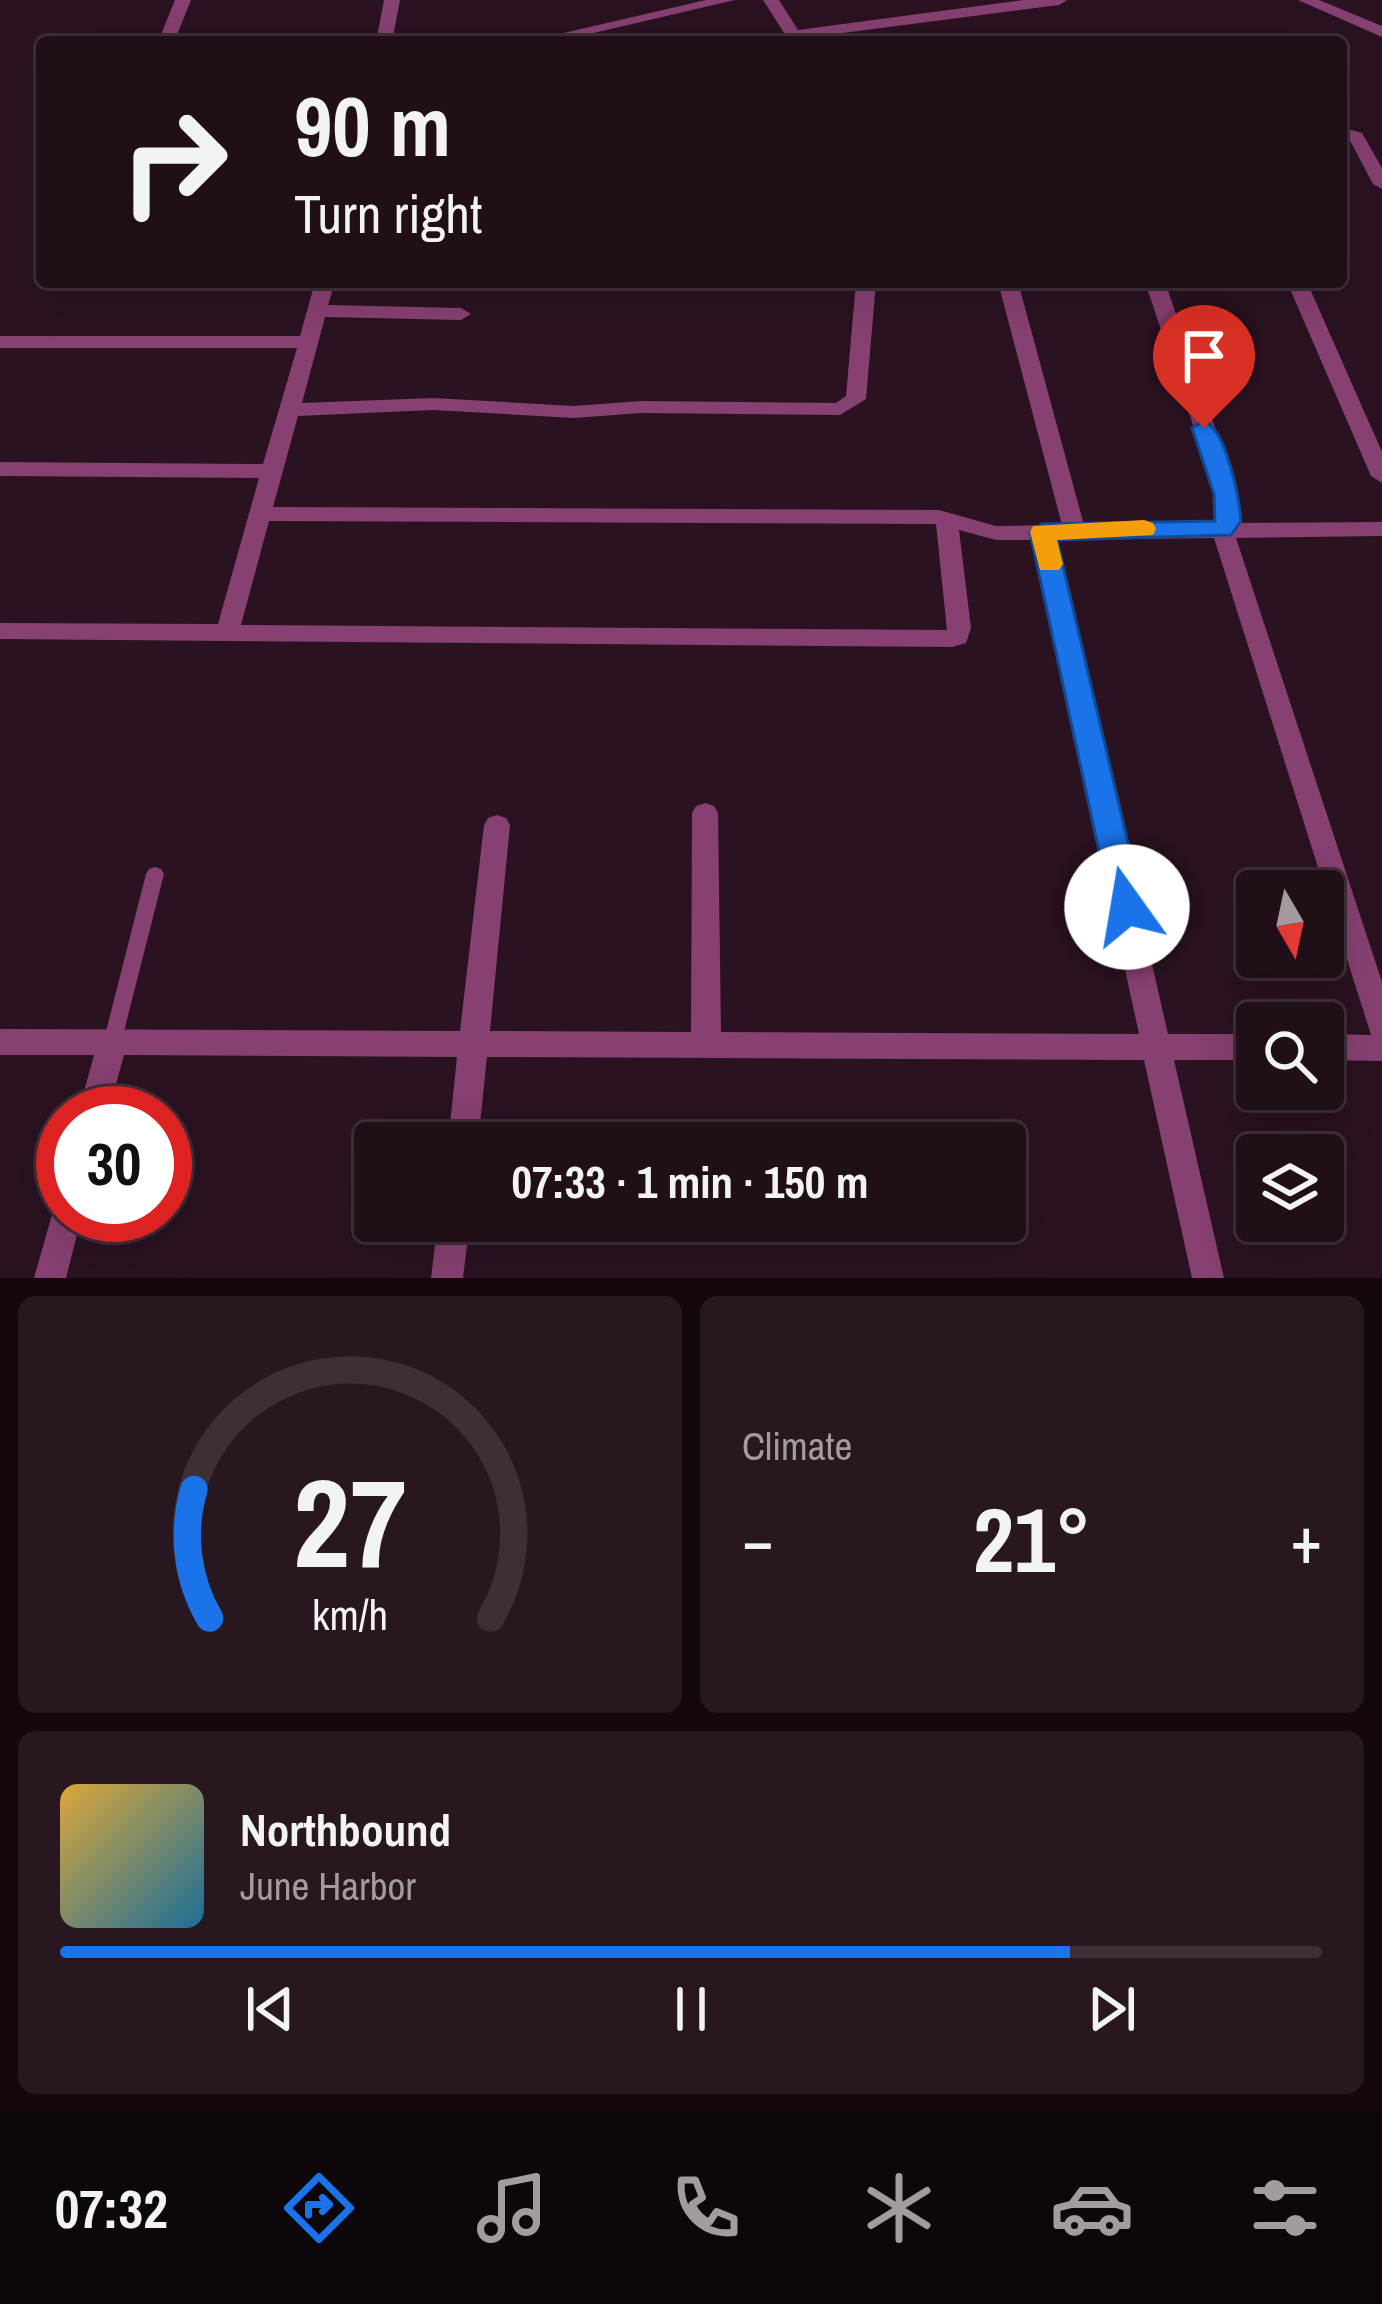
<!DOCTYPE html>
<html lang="en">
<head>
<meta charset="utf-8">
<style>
	:root { --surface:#200e18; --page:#281721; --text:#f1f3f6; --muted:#a29ca2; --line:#3d2e37; --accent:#1a73e8 }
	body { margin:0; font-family:"Archivo Narrow",sans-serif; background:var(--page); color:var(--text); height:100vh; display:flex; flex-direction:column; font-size:45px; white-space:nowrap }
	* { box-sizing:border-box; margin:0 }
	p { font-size:39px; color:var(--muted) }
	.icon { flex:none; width:66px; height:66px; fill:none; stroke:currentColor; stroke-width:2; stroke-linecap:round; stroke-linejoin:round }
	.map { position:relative; height:1278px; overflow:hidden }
	.drawer { display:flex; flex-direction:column; gap:18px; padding:18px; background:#12080d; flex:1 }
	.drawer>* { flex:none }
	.hud { position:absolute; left:36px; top:36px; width:1311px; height:252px; border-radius:12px; box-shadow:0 12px 48px #0002,0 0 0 3px var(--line); background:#200e18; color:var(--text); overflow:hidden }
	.needle { width:78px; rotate:171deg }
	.controls { position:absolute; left:1236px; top:870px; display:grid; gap:24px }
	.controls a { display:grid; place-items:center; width:108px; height:108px; border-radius:12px; background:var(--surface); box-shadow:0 12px 48px #0002,0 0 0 3px var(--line); font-size:60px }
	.speed { position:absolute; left:36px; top:1086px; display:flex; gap:24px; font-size:60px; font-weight:700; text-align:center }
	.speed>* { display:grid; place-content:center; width:156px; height:156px; border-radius:50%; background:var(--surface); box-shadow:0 12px 48px #0002,0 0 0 3px var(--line); line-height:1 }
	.speed .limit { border:18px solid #d22; background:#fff; color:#111 }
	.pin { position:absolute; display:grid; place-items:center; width:102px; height:102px; color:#fff; margin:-123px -51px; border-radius:50% 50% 50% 0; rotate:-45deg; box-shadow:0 0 12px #0007 }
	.pin .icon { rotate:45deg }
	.me { position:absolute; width:132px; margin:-66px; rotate:347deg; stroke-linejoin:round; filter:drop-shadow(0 0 9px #0008) }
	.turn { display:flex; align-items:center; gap:42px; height:252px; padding:0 60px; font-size:54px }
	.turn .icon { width:156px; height:156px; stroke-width:2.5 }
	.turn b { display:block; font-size:84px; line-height:102px }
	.big { font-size:90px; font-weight:700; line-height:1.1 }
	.drawer .card { flex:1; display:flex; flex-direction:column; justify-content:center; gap:18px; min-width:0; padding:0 42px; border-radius:18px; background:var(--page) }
	.drawer .dial { align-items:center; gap:0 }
	.dial svg { height:312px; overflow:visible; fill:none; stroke:var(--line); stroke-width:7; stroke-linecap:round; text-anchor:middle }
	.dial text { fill:var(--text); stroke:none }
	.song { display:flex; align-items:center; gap:36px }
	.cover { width:144px; height:144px; border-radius:18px; background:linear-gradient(135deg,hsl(40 70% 55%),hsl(200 70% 35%)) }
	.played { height:12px; border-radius:6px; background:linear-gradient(90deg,var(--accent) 80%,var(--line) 80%) }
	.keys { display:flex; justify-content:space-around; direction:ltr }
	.heat { display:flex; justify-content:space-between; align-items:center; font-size:66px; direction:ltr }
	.drawer .tiles { flex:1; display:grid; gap:18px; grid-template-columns:1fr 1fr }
	.card:last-child { grid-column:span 2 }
	.trip { position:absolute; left:354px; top:1122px; width:672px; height:120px; border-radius:12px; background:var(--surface); box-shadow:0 12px 48px #0002,0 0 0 3px var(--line); font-weight:700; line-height:120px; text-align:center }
	.tab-bar { display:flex; height:192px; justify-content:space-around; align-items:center; background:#0d060a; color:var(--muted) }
	.tab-bar .icon { width:84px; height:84px }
	.tab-bar .current { color:var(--accent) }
	.tab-bar b { font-size:54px; color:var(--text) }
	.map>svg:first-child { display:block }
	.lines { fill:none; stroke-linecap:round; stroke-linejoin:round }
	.service { fill:#864071; fill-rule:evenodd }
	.minor { fill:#864071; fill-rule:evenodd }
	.tertiary { fill:#864071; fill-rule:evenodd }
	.route { fill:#1a73e8; stroke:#114b97; stroke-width:3 }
	.slow { fill:#f59e0b }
</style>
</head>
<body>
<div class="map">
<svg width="1382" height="1278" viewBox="0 0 1382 1278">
	<rect width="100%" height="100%" fill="#2a1220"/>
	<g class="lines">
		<!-- service -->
		<path class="service" d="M155 867 161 869 164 874 121 1043 119 1049 112 1051 105 1049 103 1043 146 874 149 869Z"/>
		<!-- minor -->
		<path class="minor" d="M175 0H191L174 42H158Z
			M384 0H400L392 42H376Z
			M706 0H735L555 42H525Z
			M763 0H779L798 30 1024 0H1067L1059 5 804 38 806 42H790Z
			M1348 129 1362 133 1382 168V189L1373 184 1346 133Z
			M315 282H335L328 305 461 308 471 314 461 320 325 317 302 403 433 398 574 406 641 401 836 403 846 396 856 282H876L866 399 840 415 641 413 574 418 433 410 298 416 273 507 939 510 996 526 1062 525 998 282H1018L1084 525 1214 523 1218 520 1216 494 1145 282H1165L1238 494 1239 523 1382 522V536L1236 538 1382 982V1061L1323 1060V1034L1371 1035 1214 538 1055 540 1168 1034H1257V1060H1174L1224 1278H1192L1144 1060 487 1057 478 1143H448L457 1057 124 1055 108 1113H78L94 1055H0V1029L460 1031 484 825 488 818 497 815 506 818 510 825 490 1031 691 1032 692 813 696 806 705 803 714 806 718 813 721 1032 1139 1034 1032 540H996L959 530 971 628 966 643 952 647 0 639V623L218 624 259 478 0 476V462L263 464 297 348H0V336H300ZM269 521 936 524 947 630 241 625Z
			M1287 282H1307L1382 452V483L1371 476Z
			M63 1201V1215H82L66 1278H34L55 1204Z
			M438 1221H470L463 1278H431Z"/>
		<!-- tertiary -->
		<path class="tertiary" d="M1298 0H1319L1382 26V37Z"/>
	</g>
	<!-- route -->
	<path class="route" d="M1204 421C1226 429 1239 497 1241 521L1231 535 1057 540 1143 907 1138 916 1127 919 1116 916 1111 907 1030 532 1042 524 1215 521 1214 494 1192 428Z"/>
	<!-- slow -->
	<path class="slow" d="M1144 520 1153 523 1156 529 1153 535 1057 540 1063 564 1059 570H1040L1030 532 1033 526Z"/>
</svg>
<div class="controls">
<a><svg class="needle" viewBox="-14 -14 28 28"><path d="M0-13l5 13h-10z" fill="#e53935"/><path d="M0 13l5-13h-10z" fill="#a29ca2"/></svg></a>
<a><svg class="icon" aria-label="search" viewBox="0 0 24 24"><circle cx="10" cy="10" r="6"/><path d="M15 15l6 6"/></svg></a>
<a><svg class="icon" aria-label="layers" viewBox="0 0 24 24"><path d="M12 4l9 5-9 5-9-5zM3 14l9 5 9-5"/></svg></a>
</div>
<div class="speed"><div class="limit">30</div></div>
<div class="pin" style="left:1204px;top:428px;background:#d93025"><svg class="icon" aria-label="arrive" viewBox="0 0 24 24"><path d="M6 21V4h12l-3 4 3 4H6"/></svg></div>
<svg class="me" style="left:1127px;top:907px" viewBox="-20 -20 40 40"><circle r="19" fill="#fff"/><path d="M0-13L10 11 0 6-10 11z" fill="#1a73e8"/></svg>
<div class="trip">07:33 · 1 min · 150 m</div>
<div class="hud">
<div class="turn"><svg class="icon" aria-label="right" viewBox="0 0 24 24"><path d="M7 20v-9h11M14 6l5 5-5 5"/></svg><div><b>90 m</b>Turn right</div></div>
</div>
</div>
<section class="drawer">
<div class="tiles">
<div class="card dial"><svg viewBox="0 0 100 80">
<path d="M14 69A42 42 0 1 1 86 69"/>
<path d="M14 69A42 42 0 0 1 10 36" stroke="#1a73e8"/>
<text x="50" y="56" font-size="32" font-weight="700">27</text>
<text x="50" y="72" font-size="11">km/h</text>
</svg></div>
<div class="card"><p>Climate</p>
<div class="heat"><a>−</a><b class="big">21°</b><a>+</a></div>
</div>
<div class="card">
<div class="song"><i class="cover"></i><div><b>Northbound</b><p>June Harbor</p></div></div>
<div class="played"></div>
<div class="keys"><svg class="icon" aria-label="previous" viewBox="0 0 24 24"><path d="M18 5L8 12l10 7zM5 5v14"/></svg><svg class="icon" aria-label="pause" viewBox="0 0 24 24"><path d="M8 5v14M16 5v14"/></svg><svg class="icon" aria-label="next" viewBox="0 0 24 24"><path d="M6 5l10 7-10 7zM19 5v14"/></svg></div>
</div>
</div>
</section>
<nav class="tab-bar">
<b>07:32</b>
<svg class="icon current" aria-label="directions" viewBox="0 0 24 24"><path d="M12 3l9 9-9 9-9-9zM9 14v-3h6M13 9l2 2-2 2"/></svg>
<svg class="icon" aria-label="music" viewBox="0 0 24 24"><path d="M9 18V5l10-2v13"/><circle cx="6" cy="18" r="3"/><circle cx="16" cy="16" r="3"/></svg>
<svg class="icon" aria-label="phone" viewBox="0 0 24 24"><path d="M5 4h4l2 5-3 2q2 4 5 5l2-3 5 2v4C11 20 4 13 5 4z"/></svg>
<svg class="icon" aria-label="climate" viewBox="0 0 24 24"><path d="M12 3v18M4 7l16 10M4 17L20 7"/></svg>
<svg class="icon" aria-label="car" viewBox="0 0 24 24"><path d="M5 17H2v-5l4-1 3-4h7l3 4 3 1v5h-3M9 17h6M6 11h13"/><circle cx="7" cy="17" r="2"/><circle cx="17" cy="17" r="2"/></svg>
<svg class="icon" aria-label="filters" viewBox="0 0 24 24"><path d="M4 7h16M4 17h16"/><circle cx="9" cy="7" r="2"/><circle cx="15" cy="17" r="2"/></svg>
</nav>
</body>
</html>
